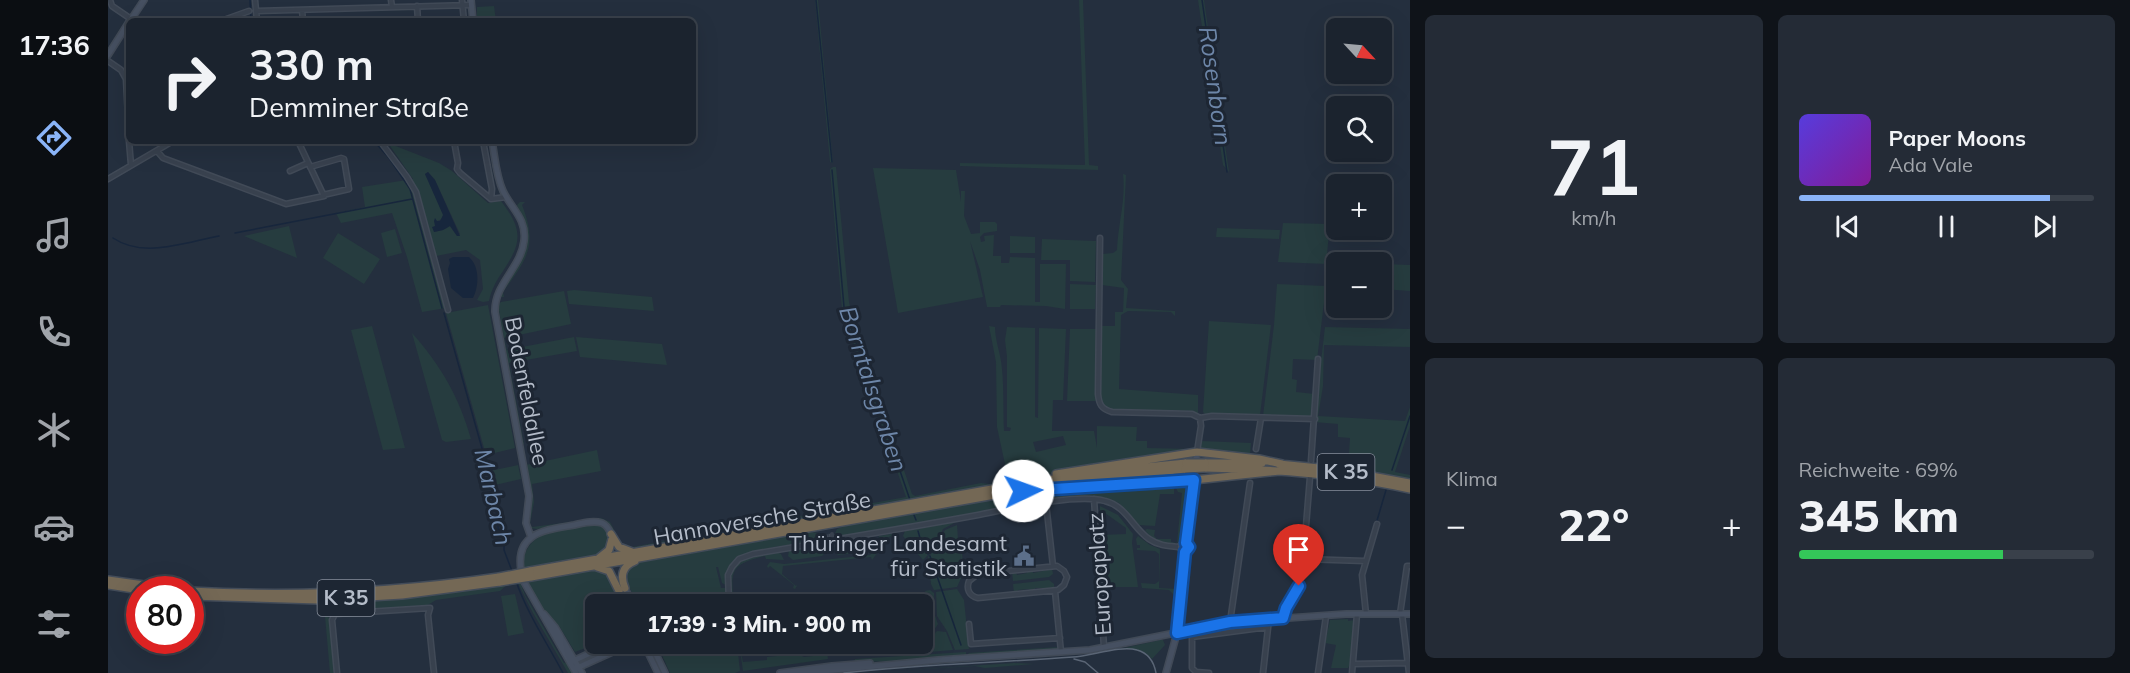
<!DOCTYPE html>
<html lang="de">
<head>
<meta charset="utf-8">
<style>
	:root { --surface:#1b232e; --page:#242b36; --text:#f1f3f6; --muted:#a0a4aa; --line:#39404a; --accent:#8ab4f8 }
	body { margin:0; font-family:Mulish,sans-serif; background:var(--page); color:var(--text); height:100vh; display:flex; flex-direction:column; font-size:22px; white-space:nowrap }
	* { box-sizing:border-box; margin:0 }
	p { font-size:20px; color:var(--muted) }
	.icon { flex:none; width:33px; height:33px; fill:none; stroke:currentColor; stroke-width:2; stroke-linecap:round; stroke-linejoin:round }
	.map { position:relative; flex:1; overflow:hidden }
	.side { display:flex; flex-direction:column; gap:15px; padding:15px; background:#0f1319; width:720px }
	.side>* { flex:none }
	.hud { position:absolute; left:18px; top:18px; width:570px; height:126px; border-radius:9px; box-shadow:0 6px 24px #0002,0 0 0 2px var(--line); background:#1b232e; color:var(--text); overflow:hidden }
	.needle { width:39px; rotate:116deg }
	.fabs { position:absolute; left:1218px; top:18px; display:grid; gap:12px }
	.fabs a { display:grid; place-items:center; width:66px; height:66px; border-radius:9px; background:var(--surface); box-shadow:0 6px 24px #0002,0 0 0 2px var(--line); font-size:30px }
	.speed { position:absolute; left:18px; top:576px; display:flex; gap:12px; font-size:30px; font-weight:700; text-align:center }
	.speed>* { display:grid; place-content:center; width:78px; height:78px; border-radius:50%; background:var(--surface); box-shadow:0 6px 24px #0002,0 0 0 2px var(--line); line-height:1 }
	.speed .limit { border:9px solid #d22; background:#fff; color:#111 }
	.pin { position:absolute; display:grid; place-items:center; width:51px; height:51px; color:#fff; margin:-62px -26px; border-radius:50% 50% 50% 0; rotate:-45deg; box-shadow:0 0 6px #0007 }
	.pin .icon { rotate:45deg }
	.me { position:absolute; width:66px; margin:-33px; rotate:87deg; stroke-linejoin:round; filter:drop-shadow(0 0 4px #0008) }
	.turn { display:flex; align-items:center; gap:21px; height:126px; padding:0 24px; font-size:27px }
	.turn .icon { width:78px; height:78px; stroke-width:2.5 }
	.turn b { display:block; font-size:42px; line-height:51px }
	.big { font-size:45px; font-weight:800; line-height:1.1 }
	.side .card { flex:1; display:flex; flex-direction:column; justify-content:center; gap:9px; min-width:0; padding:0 21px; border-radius:9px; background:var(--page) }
	.side .dial { align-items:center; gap:0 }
	.dial b { font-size:78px; line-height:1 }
	.song { display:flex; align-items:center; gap:18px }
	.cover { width:72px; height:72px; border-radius:9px; background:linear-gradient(135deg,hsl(250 70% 55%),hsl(290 70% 35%)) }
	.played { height:6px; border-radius:3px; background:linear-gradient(90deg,var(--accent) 85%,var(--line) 85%) }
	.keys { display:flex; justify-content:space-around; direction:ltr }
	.heat { display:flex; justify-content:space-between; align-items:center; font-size:33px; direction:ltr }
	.charge { height:9px; border-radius:4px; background:linear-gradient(90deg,#34c759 69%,var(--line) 0) }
	.side .tiles { flex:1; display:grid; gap:15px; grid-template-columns:repeat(2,1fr) }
	.trip { position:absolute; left:477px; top:594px; width:348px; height:60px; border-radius:9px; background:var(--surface); box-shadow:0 6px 24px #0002,0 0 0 2px var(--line); font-weight:800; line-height:60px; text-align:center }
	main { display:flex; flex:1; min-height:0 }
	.tab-bar { display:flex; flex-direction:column; width:108px; justify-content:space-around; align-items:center; background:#0b0e12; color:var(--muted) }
	.tab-bar .icon { width:42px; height:42px }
	.tab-bar .on { color:var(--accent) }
	.tab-bar b { font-size:27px; color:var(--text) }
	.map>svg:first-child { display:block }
	.green { fill:#263c3f; fill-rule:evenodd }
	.water { fill:#17263c }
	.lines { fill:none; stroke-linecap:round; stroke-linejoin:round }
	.stream { stroke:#17263c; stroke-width:1.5 }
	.street-casing { stroke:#414a57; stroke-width:7 }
	.secondary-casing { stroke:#414a57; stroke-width:8 }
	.highway-casing { stroke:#434c59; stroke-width:10 }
	.street { stroke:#38414e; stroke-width:4 }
	.secondary { stroke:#465061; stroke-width:5 }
	.highway { stroke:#746855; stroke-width:7 }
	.tram { stroke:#5a6575; stroke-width:1.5 }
	.street-bridge-casing { stroke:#414a57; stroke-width:7; stroke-linecap:butt }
	.highway-bridge-casing { stroke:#434c59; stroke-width:10; stroke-linecap:butt }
	.street-bridge { stroke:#38414e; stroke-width:4 }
	.highway-bridge { stroke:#746855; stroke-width:7 }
	.route-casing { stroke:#114b97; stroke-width:15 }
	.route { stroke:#1a73e8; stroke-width:10 }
	.labels { text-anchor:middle; stroke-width:6; stroke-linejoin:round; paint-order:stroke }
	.shield { fill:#1d2633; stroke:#878f9c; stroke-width:1.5 }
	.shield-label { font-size:21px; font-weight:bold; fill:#b4bcc9 }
	.street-label { font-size:22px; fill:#b4bcc9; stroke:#1d2633 }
	.poi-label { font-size:22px; fill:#b4bcc9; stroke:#1d2633; text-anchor:end }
	.water-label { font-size:24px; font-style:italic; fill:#6d86a8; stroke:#1d2633 }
</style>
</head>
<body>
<main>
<nav class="tab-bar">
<b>17:36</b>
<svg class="icon on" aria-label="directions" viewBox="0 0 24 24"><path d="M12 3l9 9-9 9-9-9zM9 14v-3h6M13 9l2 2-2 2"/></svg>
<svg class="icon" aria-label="music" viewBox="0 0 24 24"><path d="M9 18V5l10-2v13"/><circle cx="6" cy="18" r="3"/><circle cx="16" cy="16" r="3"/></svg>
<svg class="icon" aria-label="phone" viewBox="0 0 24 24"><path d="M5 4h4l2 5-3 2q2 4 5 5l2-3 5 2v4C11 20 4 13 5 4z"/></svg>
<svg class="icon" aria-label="climate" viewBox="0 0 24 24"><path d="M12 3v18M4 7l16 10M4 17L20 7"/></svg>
<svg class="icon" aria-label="car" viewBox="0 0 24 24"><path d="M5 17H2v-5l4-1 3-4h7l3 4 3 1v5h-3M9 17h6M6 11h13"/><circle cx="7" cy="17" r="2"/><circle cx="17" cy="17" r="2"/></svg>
<svg class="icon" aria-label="filters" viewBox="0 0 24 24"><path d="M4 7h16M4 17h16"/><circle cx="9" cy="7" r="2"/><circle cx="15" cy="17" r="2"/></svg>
</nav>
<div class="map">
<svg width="1302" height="673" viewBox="0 0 1302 673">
	<rect width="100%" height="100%" fill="#242f3e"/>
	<!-- green -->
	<path class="green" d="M707 0H710L725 163 722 162Z
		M971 0H975L981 165 990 166V170L852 166V163L977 165Z
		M1090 0H1096L1121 172 1115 165Z
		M386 6 388 21H369V7Z
		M280 143 331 163 344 171 380 203 393 201C416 231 414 243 393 274 387 283 383 291 381 301L375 302 369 300 375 289 372 260 358 250 323 257 338 308 314 312 299 257 284 213 233 223 228 213 257 207 254 187 305 179ZM320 172 327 180 352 234 349 236 342 226 335 230 326 232 329 221 334 219 336 215 317 174Z
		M725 167H728L741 302 745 318 804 494 807 496 873 483 881 484 900 478 889 427 888 362 881 326 887 327C887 341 893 354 894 369 896 389 895 410 896 431H902L903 428 899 427V357L897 340 899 327 927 328V417L930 418 931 328 958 329 955 400H945L944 431H986L989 448V426L1029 427 1028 441H1039V448L1083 449 1086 447 1085 450 969 468 909 482 522 550C507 546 508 533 500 524L444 526 429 529 423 528 421 522 423 493 418 465 489 450 493 471 424 484 426 502 422 524 424 527 493 518 502 522 514 545 524 547 798 497 734 309 722 169ZM955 436 958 445 928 452 925 442Z
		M765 168 848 170 853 202V191H857L856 216 863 234 872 233V222H887L889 224V231L876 233 872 237 873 242 877 241 876 236 886 235 885 256H893V263H901L902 257 927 258V302H932V264H958L957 309 938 306 893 305 892 307H879L872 270 862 241 875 297 790 313Z
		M1015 174 1018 175 1013 280 1020 289 1018 308 1067 311V316L1063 312 1020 311 1013 315 1011 389 1090 395V413L1004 410C995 407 993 402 992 392L993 326H1007V312H1015L1016 288 994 285 995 254 1005 253 1009 250C1010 224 1018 200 1015 174Z
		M412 202H417L414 205C430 246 419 259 395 292L396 297H393L394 289 415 254 418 230 409 205Z
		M1175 223 1222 224 1218 264 1170 262Z
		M181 226 189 258 136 236Z
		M1109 228 1172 230 1171 239 1108 237Z
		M287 229 294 253 279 257 273 233Z
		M230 233 272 259 256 284 215 258Z
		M902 236 927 237V253H902Z
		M934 239 988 241 987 282 962 281V260H933Z
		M1274 264 1302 265V291L1274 289Z
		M962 284 988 285 987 309H962Z
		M1169 284 1218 286 1209 360 1185 359 1184 379 1189 380 1188 392 1207 394 1205 419 1155 416 1166 325Z
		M466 290 544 297 546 311 461 304 459 291Z
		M456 291 463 324 396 338 399 350 466 337 469 351 401 363 416 444H414L390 305 393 302Z
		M380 305 407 448 378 455 338 313Z
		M1101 321 1163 325 1152 415 1151 416 1097 414 1095 412Z
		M264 326 297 448 275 450 243 330Z
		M1217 327 1302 329V347L1216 345 1215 386 1210 416 1297 421 1302 407V426L1287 472 1302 475V480L1240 469 1242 438 1230 437V424L1206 422Z
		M962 329H989L988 401H959Z
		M304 333C334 367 351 397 363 439L338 442 334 440Z
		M468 337 554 344 559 365 472 357Z
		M1093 441 1143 443 1142 455 1095 450 1093 448Z
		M410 465 413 479 387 485 382 471Z
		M1076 472 1083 473 1082 478 941 488Z
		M1078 482 1080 484 1074 538C1066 550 1043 540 1037 530L1039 529 1047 530 1046 536 1049 539H1063V542L1069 543 1074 493 1070 492 1068 488H1066V494H1052L1047 526 1031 525 1011 503 1001 499 988 497 930 502 725 538 729 529 742 524 930 492Z
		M992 506 1010 515 1025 534 1024 543 1030 587H995L993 535 1018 534V528L997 513H992Z
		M848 522 835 529 827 548 815 560 795 536 797 531Z
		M487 524C501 527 501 535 501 547L492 556 415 569C414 530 456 526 487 524Z
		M849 525 851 552H854L855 565 878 563 879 565H885L886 567 873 568 872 565H869V569L855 571 852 554 854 576 849 587 826 590 823 584 820 557 828 549 837 530Z
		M702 532 711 533 716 540C696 543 643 548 628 559 619 566 617 575 618 585L614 583 610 567H608L613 588H618V600L586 604H530L519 583 527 604 517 584V571L528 563Z
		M788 533 791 542 782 536 764 560 763 557 675 566 674 574 688 586 690 584 687 589 685 588 686 585 662 566 660 568 659 566 662 562 676 564 762 555 768 549 771 536Z
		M1030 536 1042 545 1052 549 1051 588 1069 589 1068 597 1061 590 1034 588 1033 583 1047 584 1051 581V554L1047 551 1029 550V548H1032V545H1029L1028 539Z
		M756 537 761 539 764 543 762 549 758 552 730 555 725 550V542Z
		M717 543 719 551 714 556 685 560 680 556 681 551 684 550Z
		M669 552 673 554 676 560 658 559 657 556C623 564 622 570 626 603L629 604H623C619 560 629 559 669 552Z
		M944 569 945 574 941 577 905 581 904 572H908L909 575 919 573V571L925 570V573Z
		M486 570 498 572 509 589 514 604 507 590 511 604H488V644L467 652 451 626 432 608 418 581Z
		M941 580 946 584V588H927V591H922L921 589 910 590 909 593H906L905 584Z
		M412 582 417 595 456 663 459 662 466 673H460L425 613 410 583Z
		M400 584 392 591 328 600 318 606 222 613 212 603Z
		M849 589 856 600 861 649 847 650 839 631 829 616 828 592Z
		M822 590 826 593V613L830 624 820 639 818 652 747 656 746 648 757 647V644H814L815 625 821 624 817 591Z
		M407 594 416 633 400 636 393 596Z
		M217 616 222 618 226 673H222Z
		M1240 619V621L1246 620 1243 662 1240 668H1223L1228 645 1217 643 1222 620Z
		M829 631 838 632 845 650 821 652 822 639Z
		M1052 640H1055L1057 645 1044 659C1034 647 1022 648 1007 650Z
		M549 644H629L632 671 627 673H562Z
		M631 644 635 662 659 660V657L690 654 696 657 713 655 714 651H719L720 659 635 671Z
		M951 647 947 649 862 655 860 653Z
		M858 652V656L796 661 747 662V659Z
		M906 663 926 664 877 668 867 666 783 671Z"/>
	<!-- water -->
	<path class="water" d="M320 172 327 180 352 236H349L342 226 335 230 326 232 324 227 327 226 326 221 327 218 329 221H332L335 215 317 174Z
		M345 257H361C372 267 371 286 365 298H355L343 288 340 269 342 263 341 259Z"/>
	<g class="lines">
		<!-- stream -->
		<path class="stream" d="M142 0 143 21
			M708 0 724 162
			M1094 0 1119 172
			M266 141 281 158 302 189 334 308
			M724 170 736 307 802 500
			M127 233 304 199
			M5 238C36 259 78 242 111 236
			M336 313 384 484 385 505 390 516V528L396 538V550L404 571
			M1284 470 1302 416
			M806 515 808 520
			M1268 524 1278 490
			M810 531 814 545 820 554
			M822 556 853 645
			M408 581C419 613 439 643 455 673"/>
		<!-- street casing -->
		<g class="street-casing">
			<path id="street" d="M2 0 4 6 23 19
				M147 0 149 21
				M283 0 284 7
				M354 0 356 21
				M309 6 310 21
				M194 10 195 21
				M149 11 363 5
				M113 21 141 11
				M0 61 13 70 18 79 21 136
				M21 141 23 165
				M272 141 299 177 308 192 340 310
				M346 141 350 163 349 169 352 173 383 199 398 197
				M375 141 384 189 383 199
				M49 151 55 158 178 204 216 196 190 141
				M202 167 233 158 236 159 241 189 215 195
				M182 171 200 163
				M0 179 65 141
				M992 238 990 394C991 404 993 409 1004 412L1084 414 1092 418 1104 416 1207 419
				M1148 449 1153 418
				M1089 452 1093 426 1092 418
				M1203 461 1210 359
				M986 499 996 647
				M938 503 945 566
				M725 540C773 532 821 524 870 515 901 509 968 493 997 501 1018 506 1025 528 1041 539 1051 546 1061 546 1072 547
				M1195 559 1257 561
				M949 566 956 571 959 577 956 585 950 590 870 598C861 596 858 589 861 581L870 574Z
				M947 591 953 652
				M621 604 620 575 624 567 631 559 645 554 717 542
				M1258 614 1254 575 1269 524
				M1292 614 1299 566H1302
				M1294 614 1301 673
				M1175 618C1178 602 1190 590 1194 575L1202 477
				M1122 622 1142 483
				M861 624 863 644 952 638
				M1245 664 1300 663
				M229 673 224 620 227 614 322 608 320 615 326 673
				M1101 673 1088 672 1084 668V637L1160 627
				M1155 673 1161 619
				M1210 673 1218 616
				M1244 673 1249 614"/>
		</g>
		<!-- secondary casing -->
		<g class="secondary-casing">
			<path id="secondary" d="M363 0 365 21
				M22 21 36 0
				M0 55 21 22
				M384 141C387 157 388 176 395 191 403 208 419 219 416 241 413 268 386 284 387 312L421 496 418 523 423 537
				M1072.5 547a4.5 4.5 0 1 1 9 0a4.5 4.5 0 1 1-9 0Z
				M1078 543 1089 452
				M413 570C407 532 438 530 466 525 475 523 485 520 494 523 499 525 501 529 503 534
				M416 582 468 673
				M517 588 525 604
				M511 591 518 604
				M436 614 447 627 474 673
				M536 644 550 673
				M543 644 557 673
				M465 661 502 644
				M469 668 522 644
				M672 673 724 666 762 663
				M695 673 830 660 982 650 1122 622 1238 614H1302
				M1058 673 1069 633 1077 552"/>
		</g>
		<!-- highway casing -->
		<g class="highway-casing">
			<path id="highway" d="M1097 463H1154
				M1171 464 1231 470 1302 483
				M1097 468C1166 469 1234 474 1302 489
				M948 474 1089 452 1151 459 1174 464
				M945 489 1086 480 1172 471
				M503 534 511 547 524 552
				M491 558 501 550 504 539
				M489 567 501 571 511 591
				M422 571 917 483 1008 470 1078 463
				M423 577 950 484 1077 469
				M0 580 72 590
				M0 585 32 590
				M517 588C512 576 514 566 527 561
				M82 591C186 597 288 592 391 577
				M82 596 210 600 294 595 392 582"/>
		</g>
		<!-- street -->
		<use href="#street" class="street"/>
		<!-- secondary -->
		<use href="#secondary" class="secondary"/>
		<!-- highway -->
		<use href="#highway" class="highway"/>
		<!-- tram -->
		<path class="tram" d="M966 659 977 662 990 673
			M736 673C812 664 889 663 965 657 983 656 1013 645 1029 650 1040 653 1046 662 1048 673"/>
		<!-- street-bridge casing -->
		<g class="street-bridge-casing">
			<path id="street-bridge" d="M716 535 720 548
				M723 547 724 534"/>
		</g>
		<!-- highway-bridge casing -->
		<g class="highway-bridge-casing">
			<path id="highway-bridge" d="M1078 463H1097
				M1077 469 1097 468
				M391 577 422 571
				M392 582 423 577"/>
		</g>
		<!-- street-bridge -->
		<use href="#street-bridge" class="street-bridge"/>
		<!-- highway-bridge -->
		<use href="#highway-bridge" class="highway-bridge"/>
	</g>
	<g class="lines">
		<!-- route casing -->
		<g class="route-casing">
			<path id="route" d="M915 491 1086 480 1078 543 1081 547 1077 552 1069 633 1122 622 1175 618 1178 608 1191 586"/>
		</g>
		<!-- route -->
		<use href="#route" class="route"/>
	</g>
	<!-- icons -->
	<defs>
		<g id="civic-bare" transform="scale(1.62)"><path d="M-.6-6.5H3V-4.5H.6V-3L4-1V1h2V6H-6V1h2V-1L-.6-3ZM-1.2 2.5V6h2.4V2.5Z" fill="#5c6f8a" stroke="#1d2633" stroke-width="2.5" paint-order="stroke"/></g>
	</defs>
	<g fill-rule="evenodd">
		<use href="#civic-bare" x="916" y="556"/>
	</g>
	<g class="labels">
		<!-- shield labels -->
		<g class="shield">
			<rect x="1209.5" y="454" width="57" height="36" rx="4.5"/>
			<rect x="209.5" y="580" width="57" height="36" rx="4.5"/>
		</g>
		<g class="shield-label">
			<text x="1238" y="479">K 35</text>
			<text x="238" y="605">K 35</text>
		</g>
		<!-- street labels -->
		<g class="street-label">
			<text transform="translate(419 391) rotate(79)" y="8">Bodenfeldallee</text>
			<text transform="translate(654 518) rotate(-10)" y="8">Hannoversche Straße</text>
			<text transform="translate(991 574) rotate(-94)" y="8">Europaplatz</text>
		</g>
		<!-- poi labels -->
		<g class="poi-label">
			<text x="899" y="551">Thüringer Landesamt<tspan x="899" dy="25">für Statistik</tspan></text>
		</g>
		<!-- water labels -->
		<g class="water-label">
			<text transform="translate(1107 86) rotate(82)" y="8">Rosenborn</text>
			<text transform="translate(765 389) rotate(72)" y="8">Borntalsgraben</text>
			<text transform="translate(385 497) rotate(77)" y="8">Marbach</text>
		</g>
	</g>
</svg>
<div class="fabs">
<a><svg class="needle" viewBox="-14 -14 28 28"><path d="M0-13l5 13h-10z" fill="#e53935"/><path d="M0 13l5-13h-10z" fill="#a0a4aa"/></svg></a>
<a><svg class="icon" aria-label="search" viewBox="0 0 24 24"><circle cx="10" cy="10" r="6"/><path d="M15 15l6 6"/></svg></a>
<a>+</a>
<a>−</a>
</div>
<div class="speed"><div class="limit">80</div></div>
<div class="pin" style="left:1191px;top:586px;background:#d93025"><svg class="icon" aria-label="arrive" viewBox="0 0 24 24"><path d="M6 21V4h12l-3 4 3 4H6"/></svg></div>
<svg class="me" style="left:915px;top:491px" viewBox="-20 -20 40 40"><circle r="19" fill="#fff"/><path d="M0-13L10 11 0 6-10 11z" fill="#1a73e8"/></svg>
<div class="trip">17:39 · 3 Min. · 900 m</div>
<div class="hud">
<div class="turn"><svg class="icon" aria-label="right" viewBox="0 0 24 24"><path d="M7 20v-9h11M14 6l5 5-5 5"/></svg><div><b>330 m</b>Demminer Straße</div></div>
</div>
</div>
<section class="side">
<div class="tiles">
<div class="card dial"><b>71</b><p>km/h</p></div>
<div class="card">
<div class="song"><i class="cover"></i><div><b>Paper Moons</b><p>Ada Vale</p></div></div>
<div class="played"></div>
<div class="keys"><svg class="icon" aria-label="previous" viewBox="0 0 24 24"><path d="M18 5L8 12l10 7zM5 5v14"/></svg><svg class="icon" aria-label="pause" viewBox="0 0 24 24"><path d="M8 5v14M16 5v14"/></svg><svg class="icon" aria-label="next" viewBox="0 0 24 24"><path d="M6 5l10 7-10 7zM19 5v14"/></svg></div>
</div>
<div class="card"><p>Klima</p>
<div class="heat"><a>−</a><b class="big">22°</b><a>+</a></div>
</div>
<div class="card"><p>Reichweite · 69%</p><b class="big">345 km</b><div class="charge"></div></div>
</div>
</section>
</main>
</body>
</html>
